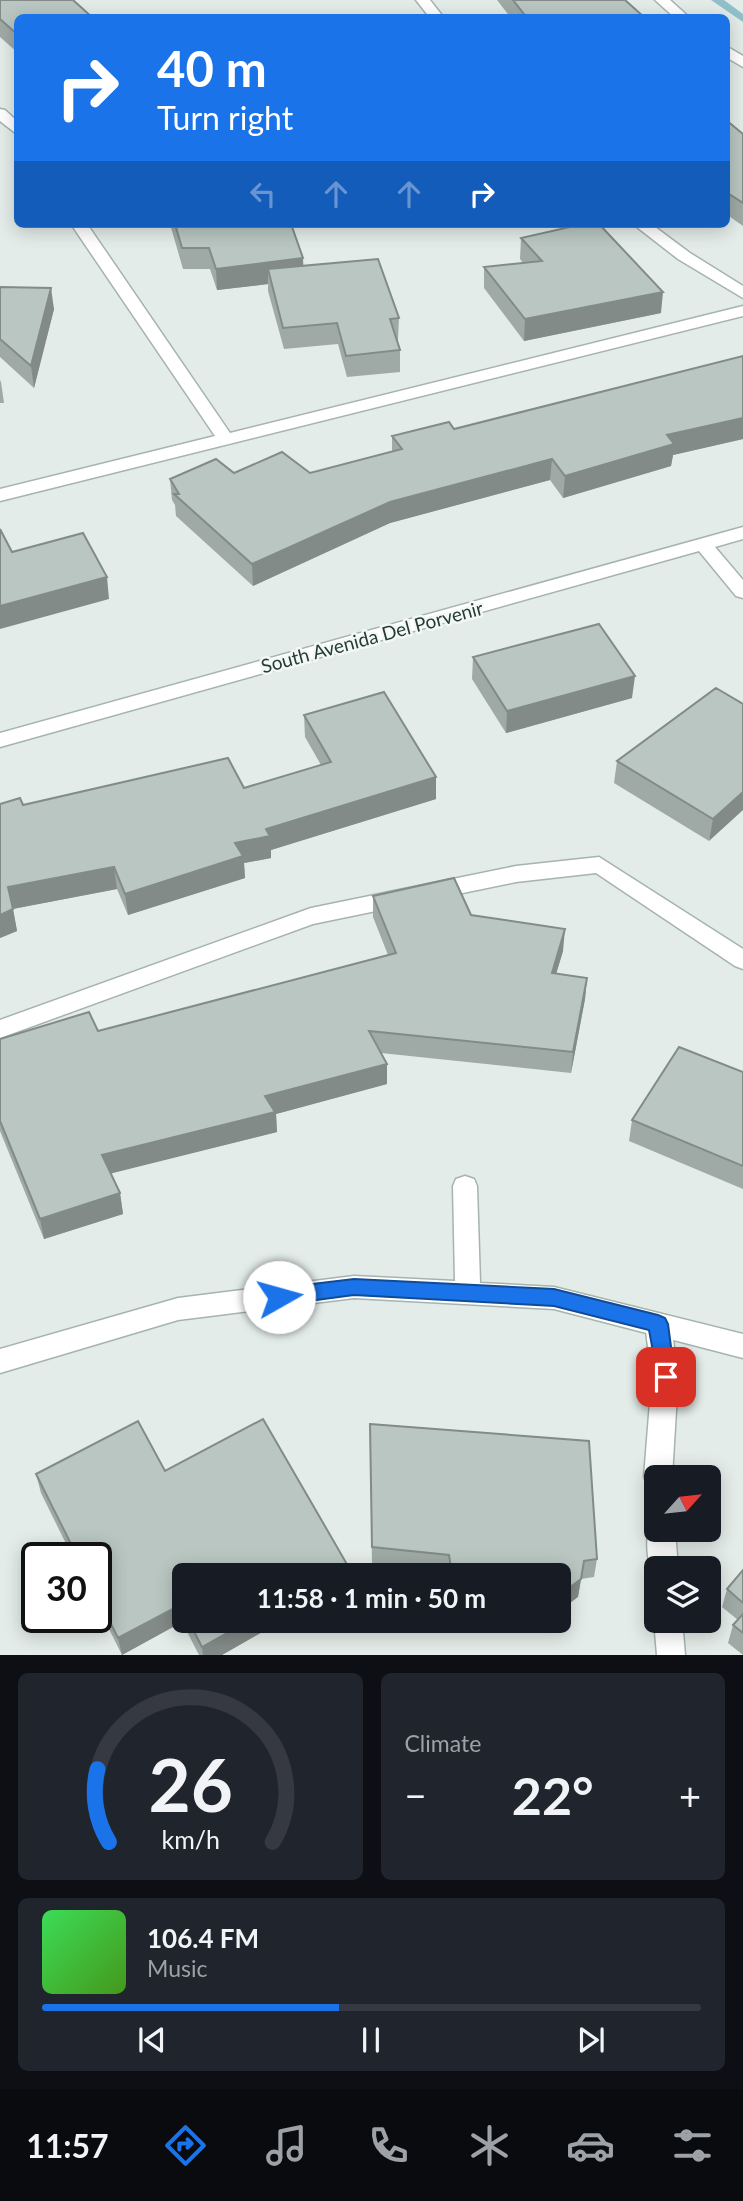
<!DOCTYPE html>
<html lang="en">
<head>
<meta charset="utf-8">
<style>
	:root { --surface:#171b24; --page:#20242c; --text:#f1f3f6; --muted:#9ea1a6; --line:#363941; --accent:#1a73e8 }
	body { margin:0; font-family:Lato,sans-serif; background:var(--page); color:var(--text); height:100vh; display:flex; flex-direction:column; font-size:26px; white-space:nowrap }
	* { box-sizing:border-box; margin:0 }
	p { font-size:23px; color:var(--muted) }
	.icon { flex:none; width:38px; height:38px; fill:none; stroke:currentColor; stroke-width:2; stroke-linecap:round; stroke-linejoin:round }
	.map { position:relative; height:1655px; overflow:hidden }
	.side { display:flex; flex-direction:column; gap:18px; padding:18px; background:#0d0f14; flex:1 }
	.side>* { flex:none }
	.guide { position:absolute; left:14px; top:14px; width:716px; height:214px; border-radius:10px; box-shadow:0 4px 18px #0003; background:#1a73e8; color:#fff; overflow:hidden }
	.needle { width:46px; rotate:63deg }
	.controls { position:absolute; left:644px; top:1465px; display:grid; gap:14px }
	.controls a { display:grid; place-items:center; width:77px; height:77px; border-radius:10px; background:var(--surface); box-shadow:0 4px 18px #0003; font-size:35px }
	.speed { position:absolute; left:21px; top:1542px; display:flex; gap:14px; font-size:35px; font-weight:700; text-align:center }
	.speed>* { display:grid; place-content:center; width:91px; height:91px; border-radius:50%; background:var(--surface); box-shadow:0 4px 18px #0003; line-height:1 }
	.speed .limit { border:4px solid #111; border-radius:10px; background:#fff; color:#111 }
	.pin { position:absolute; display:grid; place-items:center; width:60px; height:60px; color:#fff; margin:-30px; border-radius:14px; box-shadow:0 4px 10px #0006 }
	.me { position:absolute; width:77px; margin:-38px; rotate:83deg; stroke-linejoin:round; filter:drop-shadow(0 0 5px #0008) }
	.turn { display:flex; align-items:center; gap:24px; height:147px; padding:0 28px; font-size:32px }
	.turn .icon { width:91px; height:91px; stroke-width:2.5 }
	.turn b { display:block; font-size:49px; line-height:60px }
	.lanes { display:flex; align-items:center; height:66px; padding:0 28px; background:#0003; justify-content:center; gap:35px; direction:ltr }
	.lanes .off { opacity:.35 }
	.big { font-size:52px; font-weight:700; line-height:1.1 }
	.side .tile { flex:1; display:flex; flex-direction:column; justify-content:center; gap:10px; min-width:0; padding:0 24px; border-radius:10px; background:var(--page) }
	.side .dial { align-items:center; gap:0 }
	.dial svg { height:182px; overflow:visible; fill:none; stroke:var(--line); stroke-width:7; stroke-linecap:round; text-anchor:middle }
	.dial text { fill:var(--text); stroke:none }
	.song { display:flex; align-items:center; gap:21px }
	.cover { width:84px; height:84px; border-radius:10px; background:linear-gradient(135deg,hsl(130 70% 55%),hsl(100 70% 35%)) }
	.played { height:7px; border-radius:4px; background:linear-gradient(90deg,var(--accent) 45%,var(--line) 45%) }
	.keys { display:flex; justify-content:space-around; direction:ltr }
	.heat { display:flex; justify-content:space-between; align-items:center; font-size:38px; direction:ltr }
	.side .tiles { flex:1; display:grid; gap:18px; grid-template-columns:1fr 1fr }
	.tile:last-child { grid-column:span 2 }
	.trip { position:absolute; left:172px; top:1563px; width:399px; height:70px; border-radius:10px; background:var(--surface); box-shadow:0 4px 18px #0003; font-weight:700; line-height:70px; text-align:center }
	.tab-bar { display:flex; height:112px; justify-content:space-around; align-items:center; background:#090b0e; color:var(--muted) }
	.tab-bar .icon { width:49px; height:49px }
	.tab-bar .selected { color:var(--accent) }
	.tab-bar b { font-size:32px; color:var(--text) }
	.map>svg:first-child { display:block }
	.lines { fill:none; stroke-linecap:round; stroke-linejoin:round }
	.stream { fill:#91c0cb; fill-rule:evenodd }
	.service-casing { stroke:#a6b3af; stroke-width:3 }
	.minor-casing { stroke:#a6b3af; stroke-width:3 }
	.service { fill:#fff; fill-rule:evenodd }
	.minor { fill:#fff; fill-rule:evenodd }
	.wall { fill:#9faaa6 }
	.shaded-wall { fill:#828b87 }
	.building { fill:#b9c6c1; stroke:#828b87; stroke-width:2 }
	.route { fill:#1a73e8; stroke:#114b97; stroke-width:2 }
	.labels { text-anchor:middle; stroke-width:5; stroke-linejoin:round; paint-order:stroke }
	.street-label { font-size:19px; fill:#253b36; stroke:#f3f8f6 }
</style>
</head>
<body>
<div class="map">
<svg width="743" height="1655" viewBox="0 0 743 1655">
	<rect width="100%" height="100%" fill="#e3ece8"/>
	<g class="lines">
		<!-- stream -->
		<path class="stream" d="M711 0H724L743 14V22Z"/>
		<!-- service casing -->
		<g class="service-casing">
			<path id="service" d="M655 0H670L690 18H675Z
				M726 46 743 56V67L726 57Z
				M0 109 5 110 18 122V135L0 121Z
				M71 224H87L230 433 743 306V316L0 501V489L215 436Z
				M599 857 743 949V969L735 966 596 873 516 882 313 924 0 1038V1020L311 908 516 866Z
				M658 1313 667 1316 671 1324 678 1377 672 1477H656V1489L648 1486 644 1477 652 1377 645 1324 649 1316Z
				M656 1519V1530H675L678 1568H656V1578C646 1566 645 1536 651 1521Z
				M656 1614V1620H682L685 1655H657L654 1620Z"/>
		</g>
		<!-- minor casing -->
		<g class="minor-casing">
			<path id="minor" d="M416 0H430L444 18H430Z
				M633 224H651L690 253 743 286V298L678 259Z
				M743 527V539L715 547 743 580V598L736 596 699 551 0 747V733Z
				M465 1176 474 1179 477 1186 480 1283 554 1287 743 1334V1358L554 1309 354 1298 178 1320 0 1373V1349L178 1298 354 1276 455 1281 453 1186 456 1179Z"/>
		</g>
		<!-- service -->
		<use href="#service" class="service"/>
		<!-- minor -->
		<use href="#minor" class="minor"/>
	</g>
	<!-- wall -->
	<path class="wall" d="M0 0 18 18V53L0 37Z
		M497 0H625L644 17 511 18Z
		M726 120 743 134V226L726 214Z
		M170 224H291L303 258V266L399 318 398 340H397L400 350V372L347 377 338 344 284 349 268 291V284L217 290 210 269H183Z
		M521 238 661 313 524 341 484 288V267L523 263 520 259Z
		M0 287 54 309 34 388 0 357Z
		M743 356V439L673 455 671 466 563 498 550 480 390 523 253 586 176 516 175 505 172 500 170 479 234 473H310L392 452V436L454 429Z
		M0 380 1 382 4 403H0Z
		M473 657 632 698 506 733 472 679Z
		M743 704 709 841 614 783 617 761Z
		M304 715 436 799 271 850V858L244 863 245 878 128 915 117 889 13 909 17 931 0 938 23 805 244 788 321 765 305 737Z
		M373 896 471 915 563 951 556 974 587 978 585 999 571 1073 381 1053 387 1064V1084L276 1114 277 1132 110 1173 120 1193 123 1214 44 1239 0 1131V1039L98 1031 388 955 373 917Z
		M743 1072V1189L629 1141 632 1120Z
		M370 1424 597 1559 594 1577 581 1579 578 1597 558 1575H448V1573L372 1565Z
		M36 1474 184 1575V1620H283L222 1655H199L182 1622 122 1655 96 1603V1558H73L41 1493Z
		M743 1570V1655L728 1643 733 1625 738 1620 722 1607 727 1589Z
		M467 1620H547L538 1627 477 1631Z"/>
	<!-- shaded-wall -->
	<path class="shaded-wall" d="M303 258 304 279 268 269V284L217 290 216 269Z
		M51 288 54 309 34 388 31 366Z
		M663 292 661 313 524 341 525 319Z
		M743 418V439L673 455 671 466 563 498 565 476 667 435Z
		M552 459 550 480 390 523 253 586 252 564 390 502Z
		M107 577 109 599 0 629V606Z
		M635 676 632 698 506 733 507 711Z
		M436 777V799L271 850V858L244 863 245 878 128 915 125 894 235 843 266 829Z
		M743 792V810L709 841 713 819Z
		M114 867 117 889 12 909 8 887Z
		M13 909 17 931 0 938V915Z
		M565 929 563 951 550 994 552 973Z
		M587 978 585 999 571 1073 573 1052Z
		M387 1064V1084L276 1114 277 1132 105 1175 102 1155 265 1096Z
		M120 1193 123 1214 44 1239 40 1219Z
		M348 1566V1575H331Z
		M581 1579 578 1597 558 1612V1596Z
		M180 1605 182 1622 122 1655 118 1638Z
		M250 1620H283L222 1655H203L202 1647Z
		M539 1620H547L538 1627Z"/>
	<!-- building -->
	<path class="building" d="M0 0H73L93 18H18V35L0 19Z
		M513 0H625L644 17 527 18Z
		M293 17 295 18H217Z
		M726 120 743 134V203L726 192Z
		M175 224H291L303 258 216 269 209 248H182Z
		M583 224H599L663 292 525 319 484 267 542 261 521 238Z
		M378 259 399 318 390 319 400 350 346 356 337 323 283 328 268 269Z
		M0 287 51 288 31 366 0 339Z
		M743 356V418L667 435 674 444 565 476 552 459 390 502 252 564 174 494H179L170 479 216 459 234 473 282 452 310 473 402 449 392 436 449 422 454 429Z
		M0 529 12 552 83 533 107 577 0 606Z
		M599 624 635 676 507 711 473 657Z
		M716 688 743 704V792L713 819 617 761Z
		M384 692 436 777 266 829 270 836 235 843 243 856 125 894 114 867 8 887 13 909 0 915V804L20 798 23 805 228 758 244 788 331 762 304 715Z
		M454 878 471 915 565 929 552 973 587 978 573 1052 369 1031 387 1064 265 1096 275 1112 102 1155 120 1193 40 1219 0 1121V1039L89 1012 98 1031 396 953 373 896Z
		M679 1047 743 1072V1166L632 1120Z
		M263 1419 348 1566 331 1575H184V1613L180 1605 118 1638 96 1594V1558H78L36 1474 138 1421 165 1471Z
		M370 1424 589 1441 597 1559 584 1561 581 1579 558 1596V1575H452L449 1555 372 1547Z
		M743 1570V1603L727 1589Z
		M743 1614V1633L733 1625Z
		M188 1620H250L202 1647Z"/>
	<!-- route -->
	<path class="route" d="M354 1279 554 1289 658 1315 665 1318 668 1324 675 1377 673 1383 666 1386 659 1383 649 1330 554 1306 354 1295 279 1305 272 1303 269 1297 272 1291 279 1288Z"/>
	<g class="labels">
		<!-- street labels -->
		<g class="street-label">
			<text transform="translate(372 637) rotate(-15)" y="7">South Avenida Del Porvenir</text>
		</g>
	</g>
</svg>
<div class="controls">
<a><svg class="needle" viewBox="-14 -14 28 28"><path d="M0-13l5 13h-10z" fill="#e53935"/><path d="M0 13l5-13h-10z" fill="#9ea1a6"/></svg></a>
<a><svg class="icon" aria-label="layers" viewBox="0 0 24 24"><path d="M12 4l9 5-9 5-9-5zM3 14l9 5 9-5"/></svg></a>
</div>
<div class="speed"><div class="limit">30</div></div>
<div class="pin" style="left:666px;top:1377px;background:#d93025"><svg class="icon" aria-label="arrive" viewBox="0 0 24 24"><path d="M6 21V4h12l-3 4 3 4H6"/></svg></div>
<svg class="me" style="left:279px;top:1297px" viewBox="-20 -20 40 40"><circle r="19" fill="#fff"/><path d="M0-13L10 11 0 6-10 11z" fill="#1a73e8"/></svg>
<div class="trip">11:58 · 1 min · 50 m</div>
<div class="guide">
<div class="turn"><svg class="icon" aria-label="right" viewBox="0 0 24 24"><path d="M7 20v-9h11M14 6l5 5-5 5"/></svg><div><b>40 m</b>Turn right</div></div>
<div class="lanes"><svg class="icon off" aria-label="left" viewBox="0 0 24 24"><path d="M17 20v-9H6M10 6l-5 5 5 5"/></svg><svg class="icon off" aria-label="ahead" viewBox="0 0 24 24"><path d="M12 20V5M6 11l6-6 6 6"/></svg><svg class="icon off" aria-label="ahead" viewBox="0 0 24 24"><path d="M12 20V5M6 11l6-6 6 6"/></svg><svg class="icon" aria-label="right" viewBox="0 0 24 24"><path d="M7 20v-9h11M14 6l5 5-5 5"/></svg></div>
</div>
</div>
<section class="side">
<div class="tiles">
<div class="tile dial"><svg viewBox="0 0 100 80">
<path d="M14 69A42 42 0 1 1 86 69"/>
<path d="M14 69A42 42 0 0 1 9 37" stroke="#1a73e8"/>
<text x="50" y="56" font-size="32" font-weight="700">26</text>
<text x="50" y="72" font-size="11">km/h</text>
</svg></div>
<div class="tile"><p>Climate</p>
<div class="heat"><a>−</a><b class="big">22°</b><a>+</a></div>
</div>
<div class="tile">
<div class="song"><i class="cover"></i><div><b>106.4 FM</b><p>Music</p></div></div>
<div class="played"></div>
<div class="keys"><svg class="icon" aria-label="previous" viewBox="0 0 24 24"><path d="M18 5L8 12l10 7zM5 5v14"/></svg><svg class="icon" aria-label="pause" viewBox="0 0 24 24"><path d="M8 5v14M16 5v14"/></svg><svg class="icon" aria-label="next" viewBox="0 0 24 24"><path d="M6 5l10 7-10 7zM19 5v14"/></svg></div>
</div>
</div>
</section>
<nav class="tab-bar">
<b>11:57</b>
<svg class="icon selected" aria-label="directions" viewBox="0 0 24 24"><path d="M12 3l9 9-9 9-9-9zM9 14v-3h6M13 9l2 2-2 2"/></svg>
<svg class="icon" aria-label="music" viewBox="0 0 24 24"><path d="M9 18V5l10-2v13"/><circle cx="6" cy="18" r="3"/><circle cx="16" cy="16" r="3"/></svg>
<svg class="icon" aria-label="phone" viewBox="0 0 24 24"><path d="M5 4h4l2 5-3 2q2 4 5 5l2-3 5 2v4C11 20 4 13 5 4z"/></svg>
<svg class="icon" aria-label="climate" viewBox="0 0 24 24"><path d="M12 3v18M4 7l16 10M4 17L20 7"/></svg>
<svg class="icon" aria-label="car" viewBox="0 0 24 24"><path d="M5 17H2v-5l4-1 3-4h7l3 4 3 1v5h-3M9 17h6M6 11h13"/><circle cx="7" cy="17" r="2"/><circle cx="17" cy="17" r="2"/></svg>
<svg class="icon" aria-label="filters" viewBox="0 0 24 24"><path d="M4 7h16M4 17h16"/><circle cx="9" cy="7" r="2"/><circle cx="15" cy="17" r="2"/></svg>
</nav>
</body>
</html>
